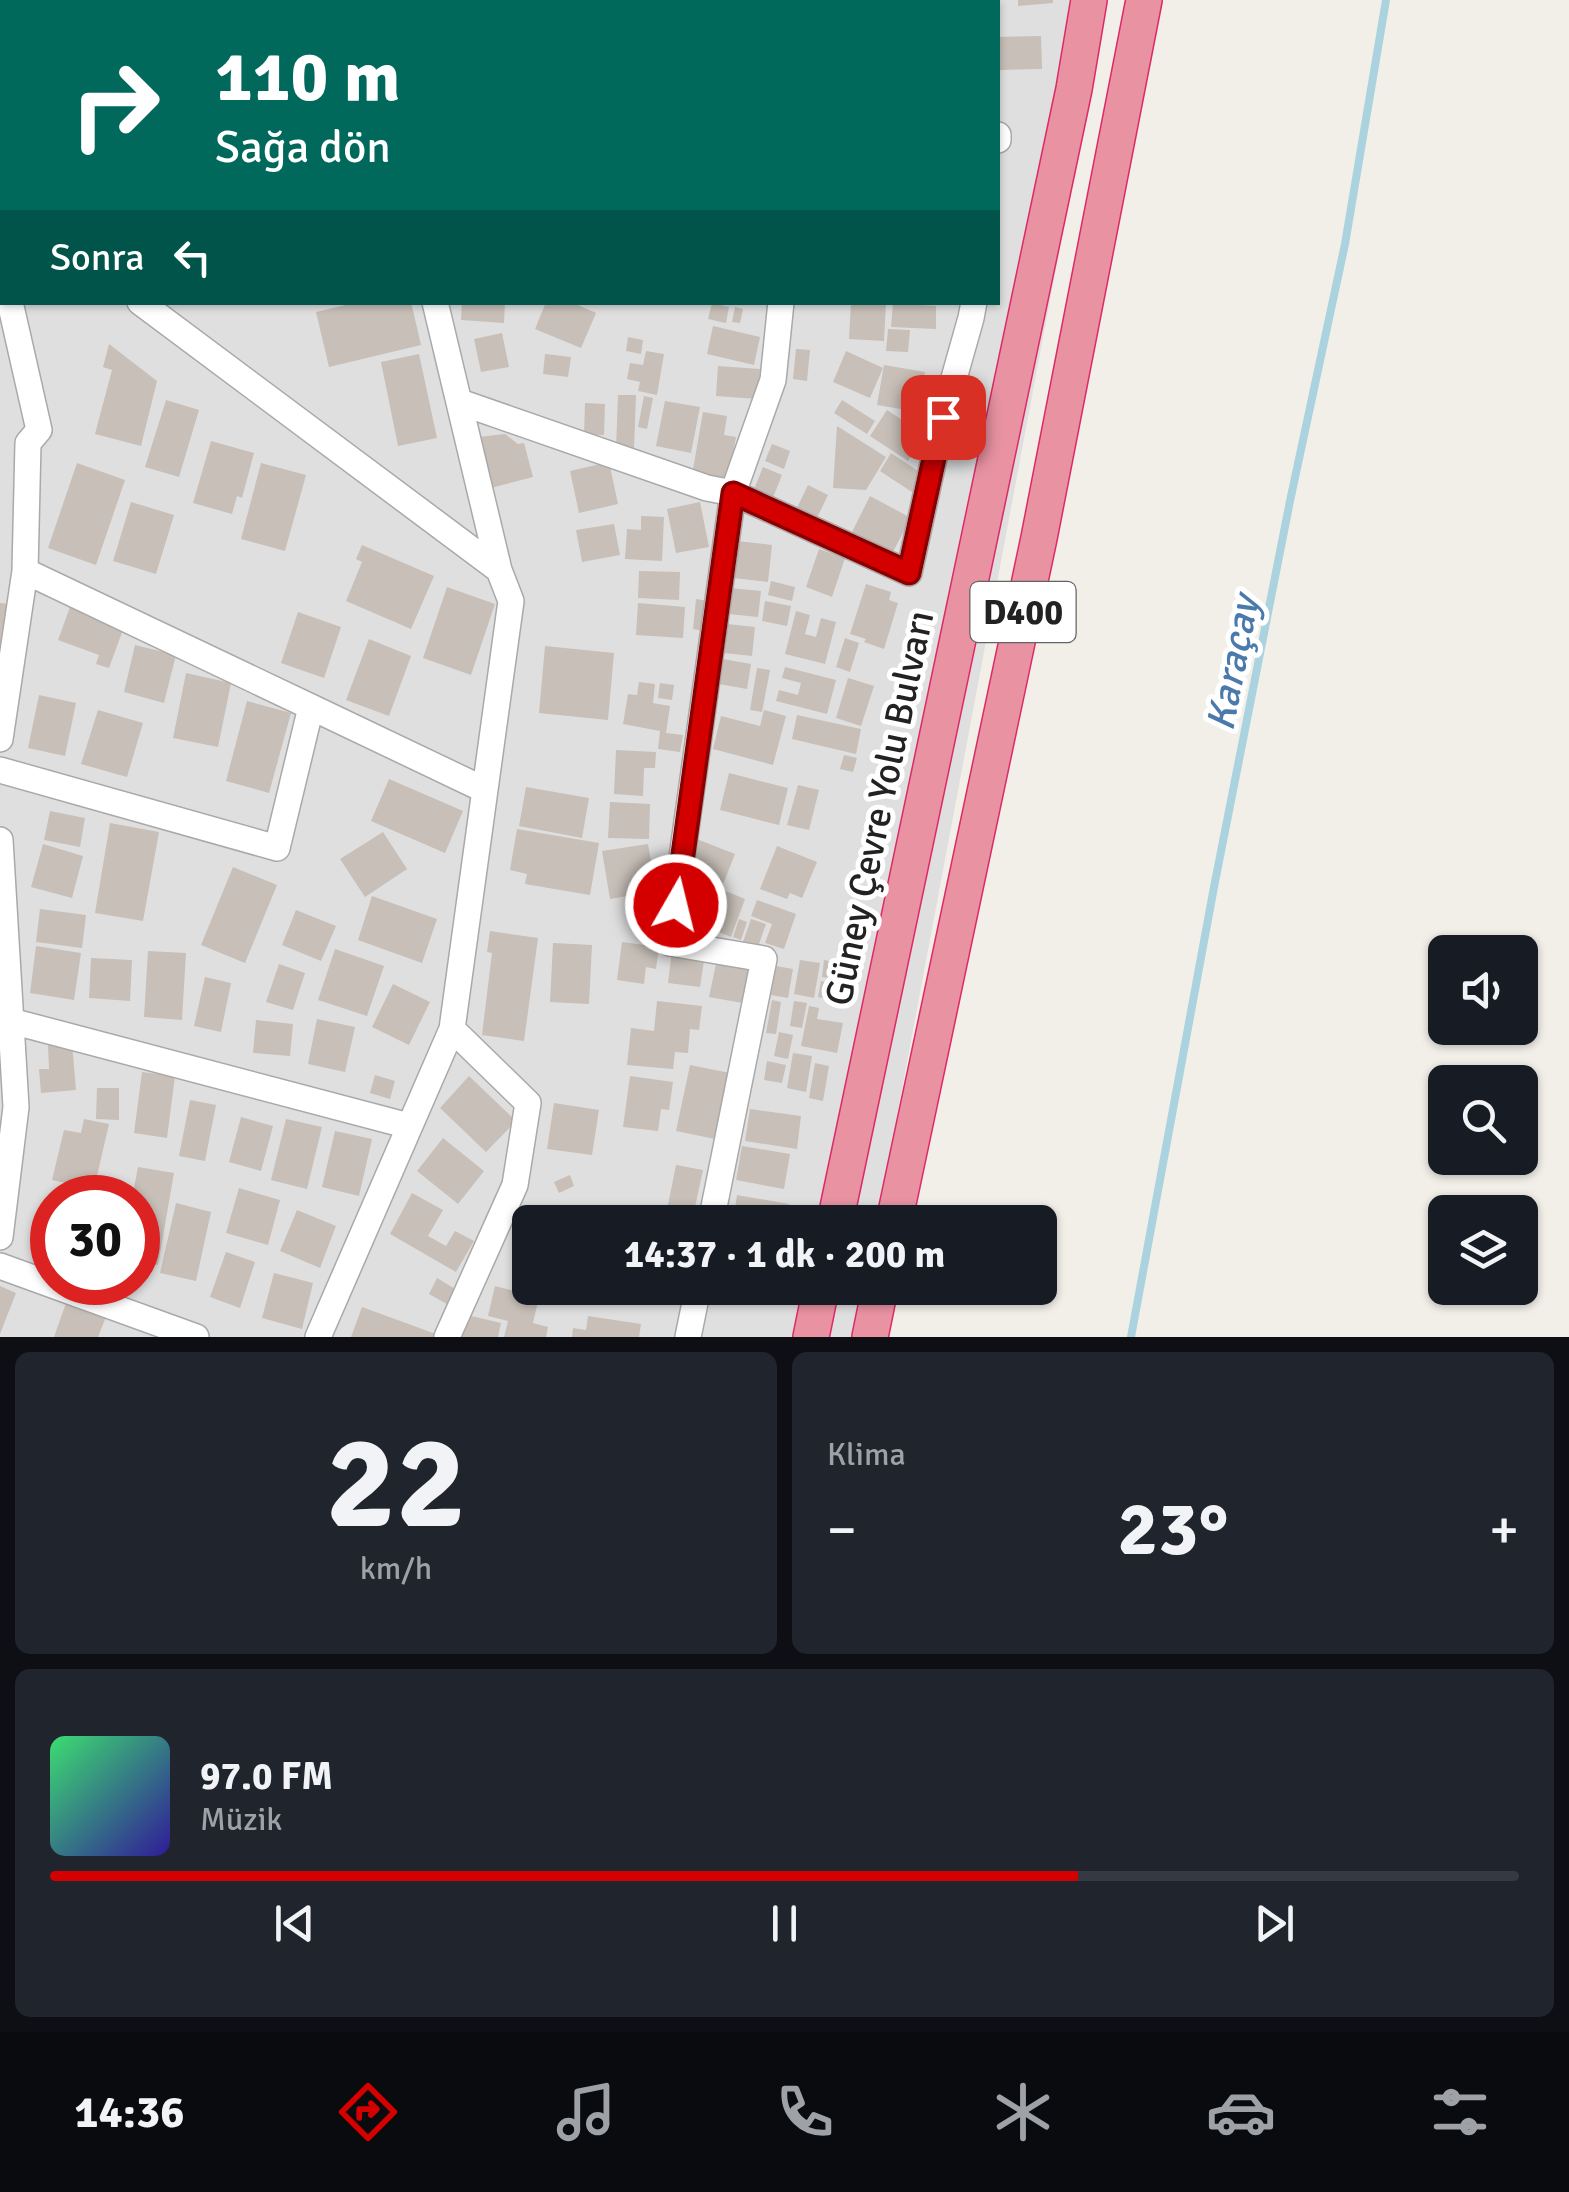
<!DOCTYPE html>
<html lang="tr">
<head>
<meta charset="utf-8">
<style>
	:root { --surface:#171b24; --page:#20242c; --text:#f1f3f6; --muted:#9ea1a6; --line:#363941; --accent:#d40000 }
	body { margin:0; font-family:Signika,sans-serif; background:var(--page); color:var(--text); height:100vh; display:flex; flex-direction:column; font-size:38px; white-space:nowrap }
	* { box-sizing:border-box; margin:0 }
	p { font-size:32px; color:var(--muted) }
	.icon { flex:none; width:55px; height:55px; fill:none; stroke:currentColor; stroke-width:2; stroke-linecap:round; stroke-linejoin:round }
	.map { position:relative; height:1337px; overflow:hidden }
	.drawer { display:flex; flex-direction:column; gap:15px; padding:15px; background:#0d0f14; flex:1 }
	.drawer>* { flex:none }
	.hud { position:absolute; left:0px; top:0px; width:1000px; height:305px; box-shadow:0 2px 8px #0004; background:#00695c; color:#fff; overflow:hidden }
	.tools { position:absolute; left:1428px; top:935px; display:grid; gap:20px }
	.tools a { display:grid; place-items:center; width:110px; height:110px; border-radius:15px; background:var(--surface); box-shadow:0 2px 8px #0004; font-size:50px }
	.speed { position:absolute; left:30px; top:1175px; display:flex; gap:20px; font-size:50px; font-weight:700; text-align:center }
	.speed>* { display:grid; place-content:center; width:130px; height:130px; border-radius:50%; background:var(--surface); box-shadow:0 2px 8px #0004; line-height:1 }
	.speed .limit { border:15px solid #d22; background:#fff; color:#111 }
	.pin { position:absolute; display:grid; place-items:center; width:85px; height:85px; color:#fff; margin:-42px; border-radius:20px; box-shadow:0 5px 15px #0006 }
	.me { position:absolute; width:110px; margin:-55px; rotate:8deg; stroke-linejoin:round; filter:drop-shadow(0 0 8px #0008) }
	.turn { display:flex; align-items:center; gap:35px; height:210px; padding:0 50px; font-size:45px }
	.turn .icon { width:130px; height:130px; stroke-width:2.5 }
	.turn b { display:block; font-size:70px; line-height:85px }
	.then { display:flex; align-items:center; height:95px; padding:0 50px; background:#0003; gap:20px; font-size:38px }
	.big { font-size:75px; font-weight:700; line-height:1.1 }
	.drawer .tile { flex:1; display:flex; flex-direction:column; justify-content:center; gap:15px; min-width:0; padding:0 35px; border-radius:15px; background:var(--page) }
	.drawer .dial { align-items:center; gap:0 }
	.dial b { font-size:130px; line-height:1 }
	.song { display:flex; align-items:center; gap:30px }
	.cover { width:120px; height:120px; border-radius:15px; background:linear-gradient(135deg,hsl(140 70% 55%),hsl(250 70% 35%)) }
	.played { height:10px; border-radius:5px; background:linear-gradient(90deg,var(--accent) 70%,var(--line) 70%) }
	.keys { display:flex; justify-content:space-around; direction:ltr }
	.heat { display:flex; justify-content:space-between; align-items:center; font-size:55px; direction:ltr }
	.drawer .tiles { flex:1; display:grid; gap:15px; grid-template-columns:1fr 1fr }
	.tile:last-child { grid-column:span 2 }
	.trip { position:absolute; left:512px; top:1205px; width:545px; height:100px; border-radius:15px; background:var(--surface); box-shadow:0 2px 8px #0004; font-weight:700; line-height:100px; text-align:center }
	.menu { display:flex; height:160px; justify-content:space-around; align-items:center; background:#090b0e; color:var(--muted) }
	.menu .icon { width:70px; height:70px }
	.menu .active { color:var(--accent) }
	.menu b { font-size:45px; color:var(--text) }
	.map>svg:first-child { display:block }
	.residential { fill:#e0dfdf; fill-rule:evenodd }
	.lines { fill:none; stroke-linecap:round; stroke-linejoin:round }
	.stream { stroke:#aad3df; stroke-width:8 }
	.building { fill:#c7bfb8 }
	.minor-casing { stroke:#a9a9a9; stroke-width:28 }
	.highway-casing { stroke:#dc2a67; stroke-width:38 }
	.minor { stroke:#fff; stroke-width:25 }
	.highway { stroke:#e892a2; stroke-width:35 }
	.route-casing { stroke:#8a0000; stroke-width:25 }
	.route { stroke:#d40000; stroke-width:18 }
	.labels { text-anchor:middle; stroke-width:10; stroke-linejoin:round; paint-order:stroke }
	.shield { fill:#fff; stroke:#646464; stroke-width:2.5 }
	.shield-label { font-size:35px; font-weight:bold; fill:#222 }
	.street-label { font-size:38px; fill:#222; stroke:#fff }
	.water-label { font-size:40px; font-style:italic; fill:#4a7aab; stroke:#fff }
</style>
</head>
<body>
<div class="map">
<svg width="1569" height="1337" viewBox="0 0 1569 1337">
	<rect width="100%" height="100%" fill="#f2efe9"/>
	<!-- residential -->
	<path class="residential" d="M0 0H1103L1097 50 877 1222H530V1288H865L856 1337H0ZM2 2H998V302H2ZM52 1198H138V1282H52Z"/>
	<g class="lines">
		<!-- stream -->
		<path class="stream" d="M1131 1337 1214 887 1290 501 1345 244 1386 0"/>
	</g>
	<!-- building -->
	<path class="building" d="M1018 0H1053V3L1018 6Z
		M1041 36 1042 69 1000 70 999 37Z
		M358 302H411L421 345 329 367 316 312Z
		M462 302H505L504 323 461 320Z
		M546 302H571L596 313 581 348 535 329Z
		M851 302H886L884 341 849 339Z
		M712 303 729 307 726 323 708 319Z
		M893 303 936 306V329L891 327Z
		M735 307 743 309 740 323 732 322Z
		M713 326 760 337 754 365 707 354Z
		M888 329 910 330 908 352 886 351Z
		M502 333 509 367 481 372 474 339Z
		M628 337 643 340 641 354 626 351Z
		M109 344 157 381 141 446 95 434 112 370 103 367Z
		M796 349 810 350 807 381 793 379Z
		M646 351 664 354 657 395 638 391 640 382 627 379 630 363 643 365Z
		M846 351 883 368 870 398 833 382Z
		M419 354 437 438 398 446 381 362Z
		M545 354 571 357 568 377 543 374Z
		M884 365 925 372 918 412 877 405Z
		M718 366 760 369 758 399 716 396Z
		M618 395H636L634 450 616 449Z
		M644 396 653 398 647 429 638 427Z
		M166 400 199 410 179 477 145 467Z
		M842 400 875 421 867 434 834 413Z
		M665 401 700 407 691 453 656 446Z
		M585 403 605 404 604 435H584Z
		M887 410 925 435 908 461 870 436Z
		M703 412 727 416 724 435 736 437 728 481 692 475Z
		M837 426 886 457 866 490 833 488Z
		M505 434 518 444 524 443 533 477 491 488 478 437Z
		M211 441 254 453 242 498 237 496 232 514 193 503Z
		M772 444 790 451 784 469 765 461Z
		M891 453 927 477 915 494 880 471Z
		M609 462 618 504 579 513 570 471Z
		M77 463 125 480 96 565 48 548Z
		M261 463 306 475 285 551 241 539Z
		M763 467 782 475 770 505 751 497Z
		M808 485 828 495 816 520 796 510Z
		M870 496 911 518 889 559 849 538Z
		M131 502 174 515 156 574 113 561Z
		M700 502 709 547 676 553 667 509Z
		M641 516 664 517 662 561 625 559 627 529 641 530Z
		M614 524 620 555 582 562 576 530Z
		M737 541 772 545 768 582 733 578Z
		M362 545 434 576 411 629 346 601 362 562 356 559Z
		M819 549 845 558 832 597 806 587Z
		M639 571 680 572 679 600 638 598Z
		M771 581 795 587 792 601 768 595Z
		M866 584 891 592 889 600 898 603 884 649 864 642 866 639 850 634Z
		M447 587 495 604 471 675 423 658Z
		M730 588 761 591 758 617 728 614Z
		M696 599 708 601 704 631 693 629Z
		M765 601 791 606 787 626 762 621Z
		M0 603 11 604 8 643H0Z
		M638 603 685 607 683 638 636 635Z
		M70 607 124 627 109 668 96 664 99 655 58 640Z
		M796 611 810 615 805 634 816 637 821 618 836 622 825 664 785 654Z
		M298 612 341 627 324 678 281 663Z
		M727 624 755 627 752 656 724 653Z
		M845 638 859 643 850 672 836 667Z
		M369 639 411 656 389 716 346 700Z
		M135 645 176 655 164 703 124 692Z
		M545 646 614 653 608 720 539 713Z
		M723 659 751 664 747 689 719 684Z
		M785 667 836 680 827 714 776 701 779 690 798 695 801 683 782 678Z
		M757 668 770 670 762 712 750 710Z
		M186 673 231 683 218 747 173 738Z
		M848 678 874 686 861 726 836 718Z
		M639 682 655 684 653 703 670 706 666 733 683 735 680 752 658 749 660 731 623 724 628 694 637 695Z
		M660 683 674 685 672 700 658 698Z
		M39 695 76 703 65 756 28 748Z
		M247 701 291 713 269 793 226 781Z
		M98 710 143 723 127 777 81 764Z
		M764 710 786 716 773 765 713 749 721 716 760 726Z
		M797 715 861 729 856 754 792 739Z
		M616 750 656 752 655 768H644L643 796 614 794Z
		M844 755 857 758 853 772 840 769Z
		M729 773 788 788 779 825 720 810Z
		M389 779 463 811 445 853 371 821Z
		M798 785 819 790 809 830 787 825Z
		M526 787 589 798 582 838 519 826Z
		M610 802 650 804 649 839 608 838Z
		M50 811 85 818 80 847 44 840Z
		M110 823 159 832 143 921 95 913Z
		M517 829 599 843 590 895 525 884 527 874 510 870Z
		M383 832 407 869 365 897 340 859Z
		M694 838 735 854 722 887 681 871Z
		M43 844 83 856 72 898 31 887Z
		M648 844 656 891 610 899 602 851Z
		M777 846 817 862 802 898 790 893 787 899 760 889Z
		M233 867 277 885 245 963 201 945Z
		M706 883 745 899 731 937 691 921Z
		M372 896 437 919 422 963 358 940Z
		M757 900 796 914 784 949 765 943 772 924 751 916Z
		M40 909 86 915 82 948 36 942Z
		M296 910 336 926 321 961 282 945Z
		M739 919 747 922 741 940 733 937Z
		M751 919 766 924 758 947 743 942Z
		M490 931 538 938 524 1041 482 1035 492 953 487 952Z
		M622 942 659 947 656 969 646 967 644 984 617 980Z
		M553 943 592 945 589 1004 550 1002Z
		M36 946 81 953 74 1000 30 993Z
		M335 949 384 966 367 1016 318 1000Z
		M672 950 705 954 700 987 668 983Z
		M148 951 186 953 182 1020 144 1017Z
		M91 958 132 960 130 1001 89 998Z
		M717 959 755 966 748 1004 709 997Z
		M800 960 820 963 814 998 794 994Z
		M824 960 849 965 846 981 822 977Z
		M279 964 305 973 293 1010 266 1002Z
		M776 966 793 969 788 998 771 995Z
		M205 977 231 983 221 1032 194 1026Z
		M821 981 845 986 842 1002 818 997Z
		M393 984 430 1002 409 1045 372 1027Z
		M772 1000 781 1002 776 1034 766 1033Z
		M657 1001 702 1006 699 1030 690 1029 688 1053 675 1052 673 1069 627 1065 631 1028 654 1031Z
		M794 1001 807 1003 802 1028 790 1026Z
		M809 1006 819 1008 817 1019 843 1023 837 1053 801 1046Z
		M317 1019 355 1027 345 1072 308 1064Z
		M256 1020 293 1024 290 1056 253 1053Z
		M779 1032 793 1035 788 1059 774 1056Z
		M72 1043 76 1090 41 1093 39 1069H49L48 1045Z
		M793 1053 812 1056 806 1092 787 1088Z
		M767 1061 786 1065 782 1083 764 1080Z
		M815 1063 829 1066 823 1101 809 1098Z
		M690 1065 730 1073 715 1139 676 1131Z
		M142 1072 175 1076 167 1138 134 1133Z
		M375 1075 395 1081 390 1099 370 1093Z
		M469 1076 516 1121 486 1152 440 1108Z
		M630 1076 673 1082 669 1110 661 1109 658 1131 623 1127Z
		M97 1088H119V1120L96 1119Z
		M190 1100 216 1105 205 1161 179 1156Z
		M554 1103 599 1110 592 1155 547 1149Z
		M750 1109 801 1116 797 1149 745 1141Z
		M241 1117 273 1126 261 1171 229 1162Z
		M84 1119 109 1124 94 1189 52 1180 64 1130 81 1133Z
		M286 1119 322 1127 307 1189 271 1180Z
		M335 1131 372 1139 359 1196 322 1187Z
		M443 1138 484 1171 458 1204 417 1171Z
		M742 1146 790 1154 784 1189 736 1180Z
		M676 1165 703 1170 692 1221 666 1215Z
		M138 1167 174 1173 158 1265 138 1261V1198H132Z
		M570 1175 574 1186 559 1193 554 1182Z
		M239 1188 280 1200 268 1245 226 1233Z
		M412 1193 443 1210 428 1236 446 1246 455 1231 474 1241 456 1272 390 1234Z
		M737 1195 789 1204 786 1222H733Z
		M176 1203 211 1212 196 1281 160 1273Z
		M297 1210 336 1226 320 1268 280 1251Z
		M533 1217 561 1220V1222H532Z
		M226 1252 255 1262 240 1308 210 1297Z
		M274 1273 313 1283 302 1329 262 1318Z
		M437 1278 462 1293 454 1308 429 1294Z
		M0 1286 16 1293 0 1334Z
		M495 1286 539 1297 533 1323 548 1327 546 1337H504L508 1321 488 1316Z
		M728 1288H770L769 1294 727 1290Z
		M66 1303 106 1317 98 1337H54Z
		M362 1307 444 1337H351Z
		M467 1315 501 1323 498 1337H462Z
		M588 1316 641 1324 639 1337H572L573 1328 586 1330Z"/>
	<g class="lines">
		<!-- minor casing -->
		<g class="minor-casing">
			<path id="minor" d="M295 0 296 2
				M548 0V2
				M756 0 760 2
				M586 2 596 0
				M0 9 2 11
				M998 135V140
				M0 198 2 200
				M0 259 2 270
				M140 302 499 570
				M460 402 707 488 733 493 909 573 943 417 971 318 974 302
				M25 571 311 707
				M0 739 25 571 28 443 39 430 10 302
				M0 770 277 848 311 707 485 790
				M0 840 16 1107 0 1237
				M11 1021 409 1126
				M711 1222 764 959 670 943 733 493 773 380 781 302
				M0 1266 196 1337
				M318 1337 452 1029 511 601 499 570 435 302
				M447 1337 515 1185 528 1103 452 1029
				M688 1337 698 1288"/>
		</g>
		<!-- highway casing -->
		<g class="highway-casing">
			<path id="highway" d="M835 1222 1074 89 1089 0
				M894 1222 1039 538 1144 0
				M811 1337 821 1288
				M870 1337 880 1288"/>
		</g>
		<!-- minor -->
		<use href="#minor" class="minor"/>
		<!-- highway -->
		<use href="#highway" class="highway"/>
	</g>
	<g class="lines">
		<!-- route casing -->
		<g class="route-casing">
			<path id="route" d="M676 905 733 493 909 573 943 417"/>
		</g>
		<!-- route -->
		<use href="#route" class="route"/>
	</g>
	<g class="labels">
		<!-- shield labels -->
		<rect class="shield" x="970.5" y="582" width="105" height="60" rx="8"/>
		<g class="shield-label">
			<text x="1023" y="624">D400</text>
		</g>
		<!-- street labels -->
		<g class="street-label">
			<text transform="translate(879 808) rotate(-78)" y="13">Güney Çevre Yolu Bulvarı</text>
		</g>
		<!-- water labels -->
		<g class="water-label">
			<text transform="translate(1232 663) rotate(-79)" y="14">Karaçay</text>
		</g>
	</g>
</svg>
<div class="tools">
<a><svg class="icon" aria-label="sound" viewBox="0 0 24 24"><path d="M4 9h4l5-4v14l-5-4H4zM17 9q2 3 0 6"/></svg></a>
<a><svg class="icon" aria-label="search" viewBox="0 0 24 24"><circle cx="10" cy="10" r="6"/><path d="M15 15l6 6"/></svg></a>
<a><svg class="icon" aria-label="layers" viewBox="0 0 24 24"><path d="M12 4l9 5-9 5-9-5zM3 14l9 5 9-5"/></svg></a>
</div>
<div class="speed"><div class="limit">30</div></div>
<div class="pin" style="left:943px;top:417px;background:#d93025"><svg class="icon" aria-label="arrive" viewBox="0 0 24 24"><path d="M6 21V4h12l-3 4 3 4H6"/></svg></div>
<svg class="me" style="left:676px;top:905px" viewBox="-20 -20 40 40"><circle r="17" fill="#d40000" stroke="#fff" stroke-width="3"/><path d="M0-11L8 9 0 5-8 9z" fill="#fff"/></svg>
<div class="trip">14:37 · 1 dk · 200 m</div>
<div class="hud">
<div class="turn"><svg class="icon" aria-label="right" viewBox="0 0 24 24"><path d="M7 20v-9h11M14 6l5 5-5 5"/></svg><div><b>110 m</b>Sağa dön</div></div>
<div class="then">Sonra<svg class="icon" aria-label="left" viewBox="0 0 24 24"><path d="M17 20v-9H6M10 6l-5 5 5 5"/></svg></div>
</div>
</div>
<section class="drawer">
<div class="tiles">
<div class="tile dial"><b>22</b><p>km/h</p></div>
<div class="tile"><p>Klima</p>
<div class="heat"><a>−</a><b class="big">23°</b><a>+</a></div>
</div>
<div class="tile">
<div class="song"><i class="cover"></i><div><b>97.0 FM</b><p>Müzik</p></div></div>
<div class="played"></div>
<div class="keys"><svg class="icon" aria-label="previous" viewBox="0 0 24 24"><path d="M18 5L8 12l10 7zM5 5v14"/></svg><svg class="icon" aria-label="pause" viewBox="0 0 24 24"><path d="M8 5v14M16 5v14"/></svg><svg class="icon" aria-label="next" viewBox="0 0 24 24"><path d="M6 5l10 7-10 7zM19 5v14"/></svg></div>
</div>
</div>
</section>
<nav class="menu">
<b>14:36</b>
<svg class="icon active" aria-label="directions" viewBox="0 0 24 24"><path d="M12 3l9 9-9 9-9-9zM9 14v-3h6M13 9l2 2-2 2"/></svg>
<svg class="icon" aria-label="music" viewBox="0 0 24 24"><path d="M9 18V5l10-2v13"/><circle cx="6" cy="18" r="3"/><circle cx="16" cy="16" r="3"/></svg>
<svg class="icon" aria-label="phone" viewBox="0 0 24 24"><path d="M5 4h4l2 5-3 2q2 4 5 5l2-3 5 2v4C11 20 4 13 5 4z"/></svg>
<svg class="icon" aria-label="climate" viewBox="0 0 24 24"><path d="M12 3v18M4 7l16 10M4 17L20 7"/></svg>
<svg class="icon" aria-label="car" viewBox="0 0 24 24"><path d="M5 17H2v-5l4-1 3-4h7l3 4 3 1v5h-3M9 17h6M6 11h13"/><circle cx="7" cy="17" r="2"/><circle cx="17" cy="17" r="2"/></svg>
<svg class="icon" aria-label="filters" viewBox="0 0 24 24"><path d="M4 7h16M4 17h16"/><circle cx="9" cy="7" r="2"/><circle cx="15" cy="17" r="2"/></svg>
</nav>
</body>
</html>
